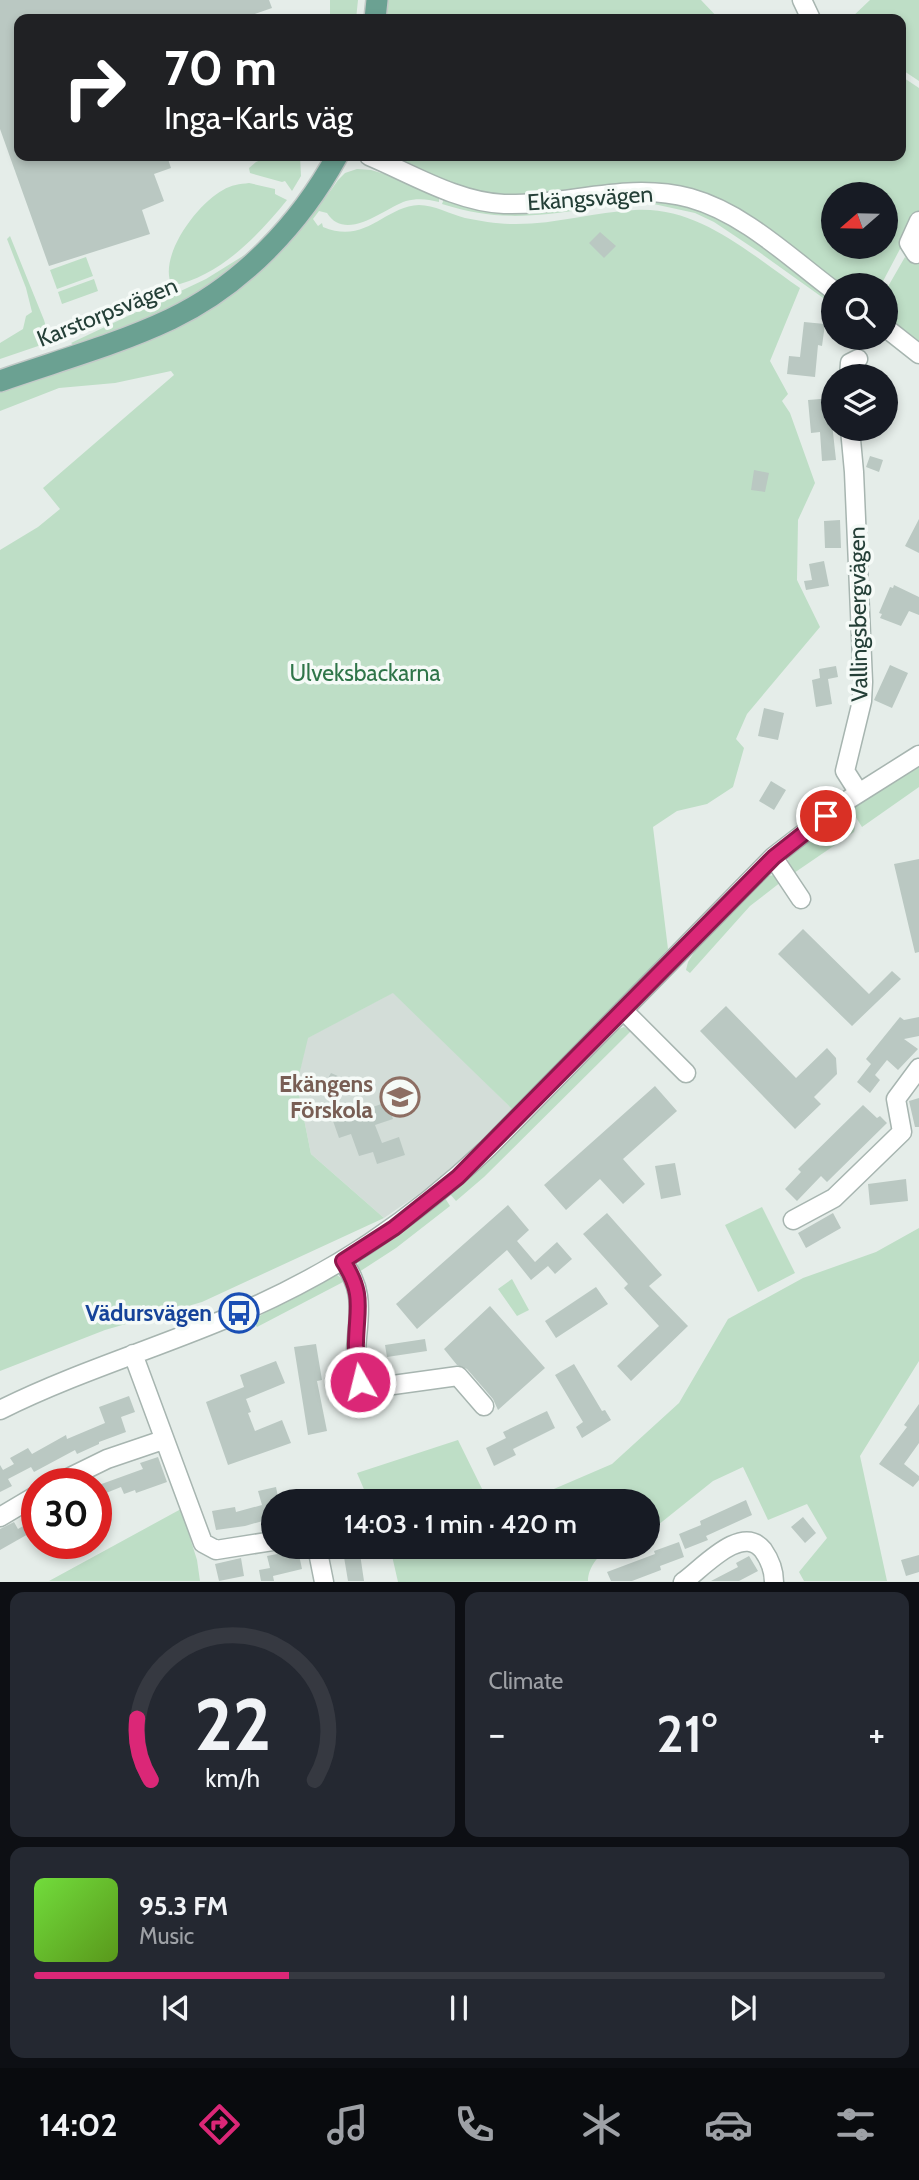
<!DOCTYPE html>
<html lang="en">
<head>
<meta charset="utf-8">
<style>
	:root { --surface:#171b24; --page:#242831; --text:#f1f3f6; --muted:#9ea1a6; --line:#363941; --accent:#db2777 }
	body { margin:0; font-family:Cabin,sans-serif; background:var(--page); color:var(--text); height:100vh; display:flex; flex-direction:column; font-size:26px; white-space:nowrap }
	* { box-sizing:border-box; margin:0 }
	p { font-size:23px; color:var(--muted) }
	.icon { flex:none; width:38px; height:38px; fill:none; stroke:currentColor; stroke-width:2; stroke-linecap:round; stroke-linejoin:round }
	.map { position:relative; height:1582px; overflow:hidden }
	.drawer { display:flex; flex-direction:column; gap:10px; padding:10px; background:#0d0f14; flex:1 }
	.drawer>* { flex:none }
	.hud { position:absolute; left:14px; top:14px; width:892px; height:147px; border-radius:14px; box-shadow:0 4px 10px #0003; background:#202124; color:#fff; overflow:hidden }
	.needle { width:46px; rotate:250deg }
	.buttons { position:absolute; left:821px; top:182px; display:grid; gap:14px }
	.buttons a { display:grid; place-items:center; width:77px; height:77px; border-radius:50%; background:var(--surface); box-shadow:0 4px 10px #0003; font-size:35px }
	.speed { position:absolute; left:21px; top:1468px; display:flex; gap:14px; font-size:35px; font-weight:700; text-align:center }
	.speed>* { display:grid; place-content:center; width:91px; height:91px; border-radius:50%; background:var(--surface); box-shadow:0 4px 10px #0003; line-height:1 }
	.speed .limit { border:10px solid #d22; background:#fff; color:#111 }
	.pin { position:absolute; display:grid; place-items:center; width:60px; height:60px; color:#fff; margin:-30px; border:4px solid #fff; border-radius:50%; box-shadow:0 2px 7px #0007 }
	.me { position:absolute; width:77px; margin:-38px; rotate:352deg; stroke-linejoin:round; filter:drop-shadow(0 0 5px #0008) }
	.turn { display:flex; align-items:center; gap:24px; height:147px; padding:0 35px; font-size:32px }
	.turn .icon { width:91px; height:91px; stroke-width:2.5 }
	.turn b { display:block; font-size:49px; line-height:60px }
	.big { font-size:52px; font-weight:600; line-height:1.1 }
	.drawer .tile { flex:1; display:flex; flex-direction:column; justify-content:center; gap:10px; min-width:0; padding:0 24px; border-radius:14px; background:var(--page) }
	.drawer .dial { align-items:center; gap:0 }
	.dial svg { height:182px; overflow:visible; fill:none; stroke:var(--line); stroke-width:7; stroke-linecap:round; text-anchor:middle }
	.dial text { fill:var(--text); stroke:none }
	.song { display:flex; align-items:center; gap:21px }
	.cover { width:84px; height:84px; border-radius:10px; background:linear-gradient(135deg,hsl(100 70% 55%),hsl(90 70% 35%)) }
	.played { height:7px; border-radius:4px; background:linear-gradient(90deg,var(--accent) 30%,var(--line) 30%) }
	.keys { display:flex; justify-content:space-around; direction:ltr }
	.heat { display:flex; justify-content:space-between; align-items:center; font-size:38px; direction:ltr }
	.drawer .tiles { flex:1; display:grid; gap:10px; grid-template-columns:1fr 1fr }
	.tile:last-child { grid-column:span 2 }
	.trip { position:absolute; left:261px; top:1489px; width:399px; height:70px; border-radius:35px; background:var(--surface); box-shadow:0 4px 10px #0003; font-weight:600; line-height:70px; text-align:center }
	.tabs { display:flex; height:112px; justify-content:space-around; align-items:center; background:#090b0e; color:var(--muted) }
	.tabs .icon { width:49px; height:49px }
	.tabs .selected { color:var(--accent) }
	.tabs b { font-size:32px; color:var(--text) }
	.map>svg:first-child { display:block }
	.built { fill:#d3ddd8 }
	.green { fill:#bedec6; fill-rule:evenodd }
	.building { fill:#bac8c2 }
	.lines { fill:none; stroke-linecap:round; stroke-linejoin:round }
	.minor-casing { stroke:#a7b5b0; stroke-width:21 }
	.major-casing { stroke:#c2c9c7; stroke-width:24 }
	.minor { stroke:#fff; stroke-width:18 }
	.major { stroke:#6ba192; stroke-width:21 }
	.route-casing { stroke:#8e194d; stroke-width:18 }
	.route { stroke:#db2777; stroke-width:12 }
	.labels { text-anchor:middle; stroke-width:7; stroke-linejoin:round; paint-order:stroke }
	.street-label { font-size:23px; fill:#243f37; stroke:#f5faf7 }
	.park-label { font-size:23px; fill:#2f7549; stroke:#f5faf7 }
	.education-label { font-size:23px; font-weight:bold; fill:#785e54; stroke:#f5faf7; text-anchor:end }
	.transit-label { font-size:23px; font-weight:bold; fill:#164399; stroke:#f5faf7; text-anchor:end }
</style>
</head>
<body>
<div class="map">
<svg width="919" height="1582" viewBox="0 0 919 1582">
	<rect width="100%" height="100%" fill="#e5ede9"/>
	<!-- built -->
	<path class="built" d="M394 992 514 1111 461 1165 384 1218 311 1154 297 1084 307 1038Z"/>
	<!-- green -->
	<path class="green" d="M330 0H358L356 19H330Z
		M386 0H701L719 19H385Z
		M870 0H919V81L901 69V19H850Z
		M901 76 919 88V213L881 285H842L756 223 690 190 669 185 627 183 514 197 481 193 450 184 394 156H901ZM833 194H886V247H833Z
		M270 156H300L301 176 292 191 285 181 282 182 250 173 249 168 256 162Z
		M357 169 371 170 405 180 439 198V202C428 199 417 198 406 201 385 208 346 243 327 213L319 211 313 219 318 226 322 223 323 227C366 245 383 207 419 205 434 205 450 214 465 218 480 221 497 224 512 224 553 225 594 212 635 210 699 206 750 254 800 288L770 361 788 394 782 401 790 413 815 483 798 520 797 580 820 627 747 714 736 739 744 748 733 787 707 804 677 811 653 827 668 949 514 1111 393 993 308 1038 297 1084 311 1154 384 1218 202 1302 105 1330 0 1371V550L38 527 60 509 43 488 174 375 171 371 115 383 59 388 0 411V390C66 370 136 352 196 317 253 284 301 233 338 180L345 173Z
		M249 183 275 189V194L287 200C257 237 220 276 172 286 157 257 198 203 223 190 231 185 240 184 249 183Z
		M444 199 467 205H586L587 207 586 209C530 217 497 221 442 204Z
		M660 199 710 212 745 233 833 299V305L759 252 714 222 695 213 649 203 600 205V203Z
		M10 236 44 320 48 334 47 343 0 359V343L23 329 26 316 32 312 26 288 7 239Z
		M251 251 253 254 189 301 121 328 103 338 75 346 71 343 206 279Z
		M86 257 93 276 57 289 50 270Z
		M905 257 913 264H919V343L886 317V290Z
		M94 279 98 291 62 304 58 292Z
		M919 763V787L862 827 850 808Z
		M845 812 855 828 854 832 794 873 788 861 789 853Z
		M774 875 781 882 750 906 690 973 686 970 688 962 705 935 758 881 767 876Z
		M624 1027 631 1031 484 1177 456 1201 450 1194 616 1030Z
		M445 1198 450 1206 396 1248 359 1272 357 1266 362 1258Z
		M762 1207 795 1273 758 1292 725 1225Z
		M919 1228V1361L860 1456 887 1581H804L799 1572 827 1538 807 1504 768 1520 743 1467 713 1481 648 1533V1502L526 1501 612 1464 679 1403 728 1319 803 1278 876 1252Z
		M332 1275H337L345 1281 257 1327 253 1321 275 1305Z
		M512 1279 529 1310 517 1316 498 1289Z
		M458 1440 488 1501H369L357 1473Z
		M181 1509 197 1560 200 1581H49Z
		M390 1547H612C600 1552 588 1567 588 1581L398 1582Z"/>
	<!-- building -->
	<path class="building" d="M0 0H269L272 8 240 19H19V156H167L171 168 154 174 164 201 142 210 150 234 49 266 0 129Z
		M600 232 616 246 604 258 589 243Z
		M804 322 825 324 822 346 818 345 815 377 787 374 789 356 800 357Z
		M833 398V413L831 414 836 460 822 461 820 432 811 433 808 400Z
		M870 456 883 460 879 472 866 467Z
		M754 470 769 473 765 492 751 490Z
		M919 519V553L905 546Z
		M840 520 841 548H825L824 521Z
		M824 561 829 586 806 590 804 581 812 580 809 564Z
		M894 585 919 597V615L909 611 901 626 880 618 882 614 879 613 890 587 893 588Z
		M890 665 908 673 892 708 874 700Z
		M836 666 838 677 828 679 832 704 816 707 812 680 820 678 819 669Z
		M764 708 784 713 778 740 758 736Z
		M771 781 786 790 774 810 759 801Z
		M919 859V952L915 953 894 864Z
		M803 929 869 994 892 971 901 979 852 1026 778 954Z
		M726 1006 796 1078 827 1048 836 1058 837 1074 814 1097 821 1104 795 1129 700 1031Z
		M900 1017 904 1020 919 1017V1036L904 1039 918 1049 898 1070 887 1060 875 1075 880 1080 870 1093 857 1082 871 1064 866 1059Z
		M331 1073 340 1077 332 1095 322 1089Z
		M655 1086 677 1111 623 1159 645 1184 623 1204 600 1179 566 1210 544 1185Z
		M919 1098V1127H915L909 1101Z
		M387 1102 393 1119 375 1125 382 1143 399 1137 405 1155 377 1164 373 1152 359 1156 351 1134 339 1138 333 1121Z
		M863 1105 877 1118 880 1116 887 1123 827 1182 821 1176 797 1201 785 1189 801 1172 798 1169Z
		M675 1163 681 1195 661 1199 655 1166Z
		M906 1179 908 1201 870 1205 868 1184Z
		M508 1205 529 1230 517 1241 535 1262 557 1242 572 1259 555 1274 548 1266 531 1280 507 1250 417 1329 396 1304Z
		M607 1213 662 1275 649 1286 688 1326 631 1381 617 1366 659 1326 624 1288 628 1284 583 1234Z
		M833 1213 841 1228 806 1248 798 1233Z
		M596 1287 608 1304 556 1338 545 1321Z
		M490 1306 545 1368 498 1410 493 1399 467 1369 457 1365 444 1349Z
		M425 1339 427 1351 387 1357 385 1345Z
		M316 1344 322 1380 317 1381 327 1431 308 1435 294 1347Z
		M276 1361 285 1383 246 1399 251 1412 248 1413 255 1431 282 1420 291 1443 228 1465 206 1402 244 1387 240 1375Z
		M574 1364 602 1411 605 1410 611 1420 582 1438 576 1427 583 1422 555 1375Z
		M129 1396 135 1412 121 1417 126 1432 99 1442V1444L77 1454 75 1450 34 1472 31 1467 8 1479 12 1486 0 1492V1465L3 1470 14 1464 10 1458 28 1448 32 1454 66 1435 67 1439 105 1423 99 1407Z
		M919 1404V1443L904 1464 919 1476V1480L913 1487 879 1464 907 1427 904 1425Z
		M547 1411 555 1428 513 1449 516 1455 494 1466 486 1448 506 1438 503 1432Z
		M158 1457 167 1482 136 1493 135 1490 124 1494 121 1487 96 1497V1486L143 1469 140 1463Z
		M276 1487 279 1502H273V1518L245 1526 216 1530 212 1511 235 1507 236 1512 262 1505 258 1491Z
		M746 1500 752 1515 706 1536 708 1540 685 1549 679 1534 701 1525 700 1521Z
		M803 1517 816 1533 805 1543 791 1527Z
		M37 1518V1529L0 1550V1529L14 1522 18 1529Z
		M679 1542 684 1557 660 1566 661 1570 632 1581H611L607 1572 655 1554 654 1551Z
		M298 1550 302 1569 273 1576 274 1581H261L259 1570 270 1568 267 1556Z
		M360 1554 364 1581H348L344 1557Z
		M919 1555V1572L906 1576 901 1560Z
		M749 1556 758 1571 739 1581H711L738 1567 736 1563Z
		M241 1558 244 1576 219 1581 215 1564Z"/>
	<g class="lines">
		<!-- minor casing -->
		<g class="minor-casing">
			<path id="minor" d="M802 0 811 19
				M369 156C412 174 457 202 504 204 567 206 627 181 690 198 744 213 789 257 833 290
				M916 254 909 243 919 221
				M886 328 919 354
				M849 376 850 363 858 359
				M850 429 854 472 863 682 862 701 845 771 859 793
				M773 857 801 899
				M623 1010 686 1073
				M793 1220 834 1198 902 1132 896 1099 919 1068
				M343 1261C350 1272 356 1282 358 1296 363 1326 347 1361 364 1389L458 1376 484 1406
				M133 1354 203 1543 216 1550 273 1541
				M0 1410C76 1372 158 1348 237 1314 333 1273 412 1220 488 1148L773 857 843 803 919 755
				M56 1484 107 1459 163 1440
				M0 1517 37 1495
				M317 1547 324 1582
				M683 1582C702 1569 741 1523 763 1550 770 1560 774 1570 774 1582"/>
		</g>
		<!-- major casing -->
		<g class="major-casing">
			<path id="major" d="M375 19 377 0
				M0 381C57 361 116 345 171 319 242 285 300 224 337 156"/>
		</g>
		<!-- minor -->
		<use href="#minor" class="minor"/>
		<!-- major -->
		<use href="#major" class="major"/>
	</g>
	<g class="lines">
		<!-- route casing -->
		<g class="route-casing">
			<path id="route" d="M360 1382C359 1369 355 1355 356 1342 357 1306 364 1294 343 1261L394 1228 458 1177 774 857 826 816"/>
		</g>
		<!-- route -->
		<use href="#route" class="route"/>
	</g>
	<!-- icons -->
	<defs>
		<g id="school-ring" transform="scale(2.0125)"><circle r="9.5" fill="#f5faf7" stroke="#8d6e63" stroke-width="1.5"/><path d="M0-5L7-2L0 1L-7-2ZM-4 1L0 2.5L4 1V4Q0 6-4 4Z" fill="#8d6e63"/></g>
		<g id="bus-ring" transform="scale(2.0125)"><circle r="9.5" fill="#f5faf7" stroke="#1a4fb4" stroke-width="1.5"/><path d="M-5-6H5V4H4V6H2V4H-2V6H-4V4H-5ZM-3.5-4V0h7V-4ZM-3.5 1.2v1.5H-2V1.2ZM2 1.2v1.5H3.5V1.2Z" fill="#1a4fb4"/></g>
	</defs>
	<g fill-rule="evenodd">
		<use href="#school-ring" x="400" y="1097"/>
		<use href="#bus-ring" x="239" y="1313"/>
	</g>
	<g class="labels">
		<!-- street labels -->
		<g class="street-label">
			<text transform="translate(590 198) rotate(-4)" y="8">Ekängsvägen</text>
			<text transform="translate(107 312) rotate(-22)" y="8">Karstorpsvägen</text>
			<text transform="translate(858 614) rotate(-91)" y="8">Vallingsbergvägen</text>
		</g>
		<!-- park labels -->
		<g class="park-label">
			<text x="365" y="681">Ulveksbackarna</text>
		</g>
		<!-- education labels -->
		<g class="education-label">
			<text x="373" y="1092">Ekängens<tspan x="373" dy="26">Förskola</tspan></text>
		</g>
		<!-- transit labels -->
		<g class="transit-label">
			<text x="212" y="1321">Vädursvägen</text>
		</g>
	</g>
</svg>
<div class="buttons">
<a><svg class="needle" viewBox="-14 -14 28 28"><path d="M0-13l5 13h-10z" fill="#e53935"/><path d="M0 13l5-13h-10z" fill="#9ea1a6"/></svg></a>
<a><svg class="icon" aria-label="search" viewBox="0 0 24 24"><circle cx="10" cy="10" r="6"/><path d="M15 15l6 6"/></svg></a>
<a><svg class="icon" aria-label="layers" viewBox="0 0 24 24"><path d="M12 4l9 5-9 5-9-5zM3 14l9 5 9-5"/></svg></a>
</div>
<div class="speed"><div class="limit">30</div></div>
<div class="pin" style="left:826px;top:816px;background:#d93025"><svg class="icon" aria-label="arrive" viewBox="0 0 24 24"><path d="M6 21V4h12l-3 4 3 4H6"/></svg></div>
<svg class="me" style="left:360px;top:1382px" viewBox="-20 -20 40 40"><circle r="17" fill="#db2777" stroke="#fff" stroke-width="3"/><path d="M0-11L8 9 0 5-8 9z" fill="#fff"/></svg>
<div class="trip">14:03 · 1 min · 420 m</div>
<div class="hud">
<div class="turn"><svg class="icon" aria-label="right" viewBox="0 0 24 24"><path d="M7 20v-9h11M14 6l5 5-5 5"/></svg><div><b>70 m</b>Inga-Karls väg</div></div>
</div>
</div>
<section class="drawer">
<div class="tiles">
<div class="tile dial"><svg viewBox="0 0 100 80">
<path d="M14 69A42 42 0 1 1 86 69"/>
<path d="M14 69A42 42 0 0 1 8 42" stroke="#db2777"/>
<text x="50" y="56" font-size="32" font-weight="700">22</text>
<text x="50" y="72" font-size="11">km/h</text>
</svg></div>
<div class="tile"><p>Climate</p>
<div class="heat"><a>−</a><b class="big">21°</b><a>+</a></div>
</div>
<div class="tile">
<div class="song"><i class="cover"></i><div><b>95.3 FM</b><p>Music</p></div></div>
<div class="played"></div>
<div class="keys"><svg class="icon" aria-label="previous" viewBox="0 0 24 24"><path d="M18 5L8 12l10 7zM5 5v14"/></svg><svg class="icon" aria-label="pause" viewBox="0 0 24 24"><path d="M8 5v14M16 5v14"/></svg><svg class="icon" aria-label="next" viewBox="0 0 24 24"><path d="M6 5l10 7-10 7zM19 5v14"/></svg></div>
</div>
</div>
</section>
<nav class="tabs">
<b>14:02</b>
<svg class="icon selected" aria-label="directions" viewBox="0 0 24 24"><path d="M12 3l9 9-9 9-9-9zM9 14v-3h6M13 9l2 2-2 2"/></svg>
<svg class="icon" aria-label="music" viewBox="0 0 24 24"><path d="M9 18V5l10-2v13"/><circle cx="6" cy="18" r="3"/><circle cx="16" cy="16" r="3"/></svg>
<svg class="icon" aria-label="phone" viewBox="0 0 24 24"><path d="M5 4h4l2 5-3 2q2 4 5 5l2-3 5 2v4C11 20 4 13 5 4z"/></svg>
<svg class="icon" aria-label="climate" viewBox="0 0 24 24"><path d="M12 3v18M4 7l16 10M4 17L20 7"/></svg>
<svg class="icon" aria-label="car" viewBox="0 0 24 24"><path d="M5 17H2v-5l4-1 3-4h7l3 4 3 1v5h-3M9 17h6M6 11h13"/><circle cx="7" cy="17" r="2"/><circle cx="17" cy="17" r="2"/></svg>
<svg class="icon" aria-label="filters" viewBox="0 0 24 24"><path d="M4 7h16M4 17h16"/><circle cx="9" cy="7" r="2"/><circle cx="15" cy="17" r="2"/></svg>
</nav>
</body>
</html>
